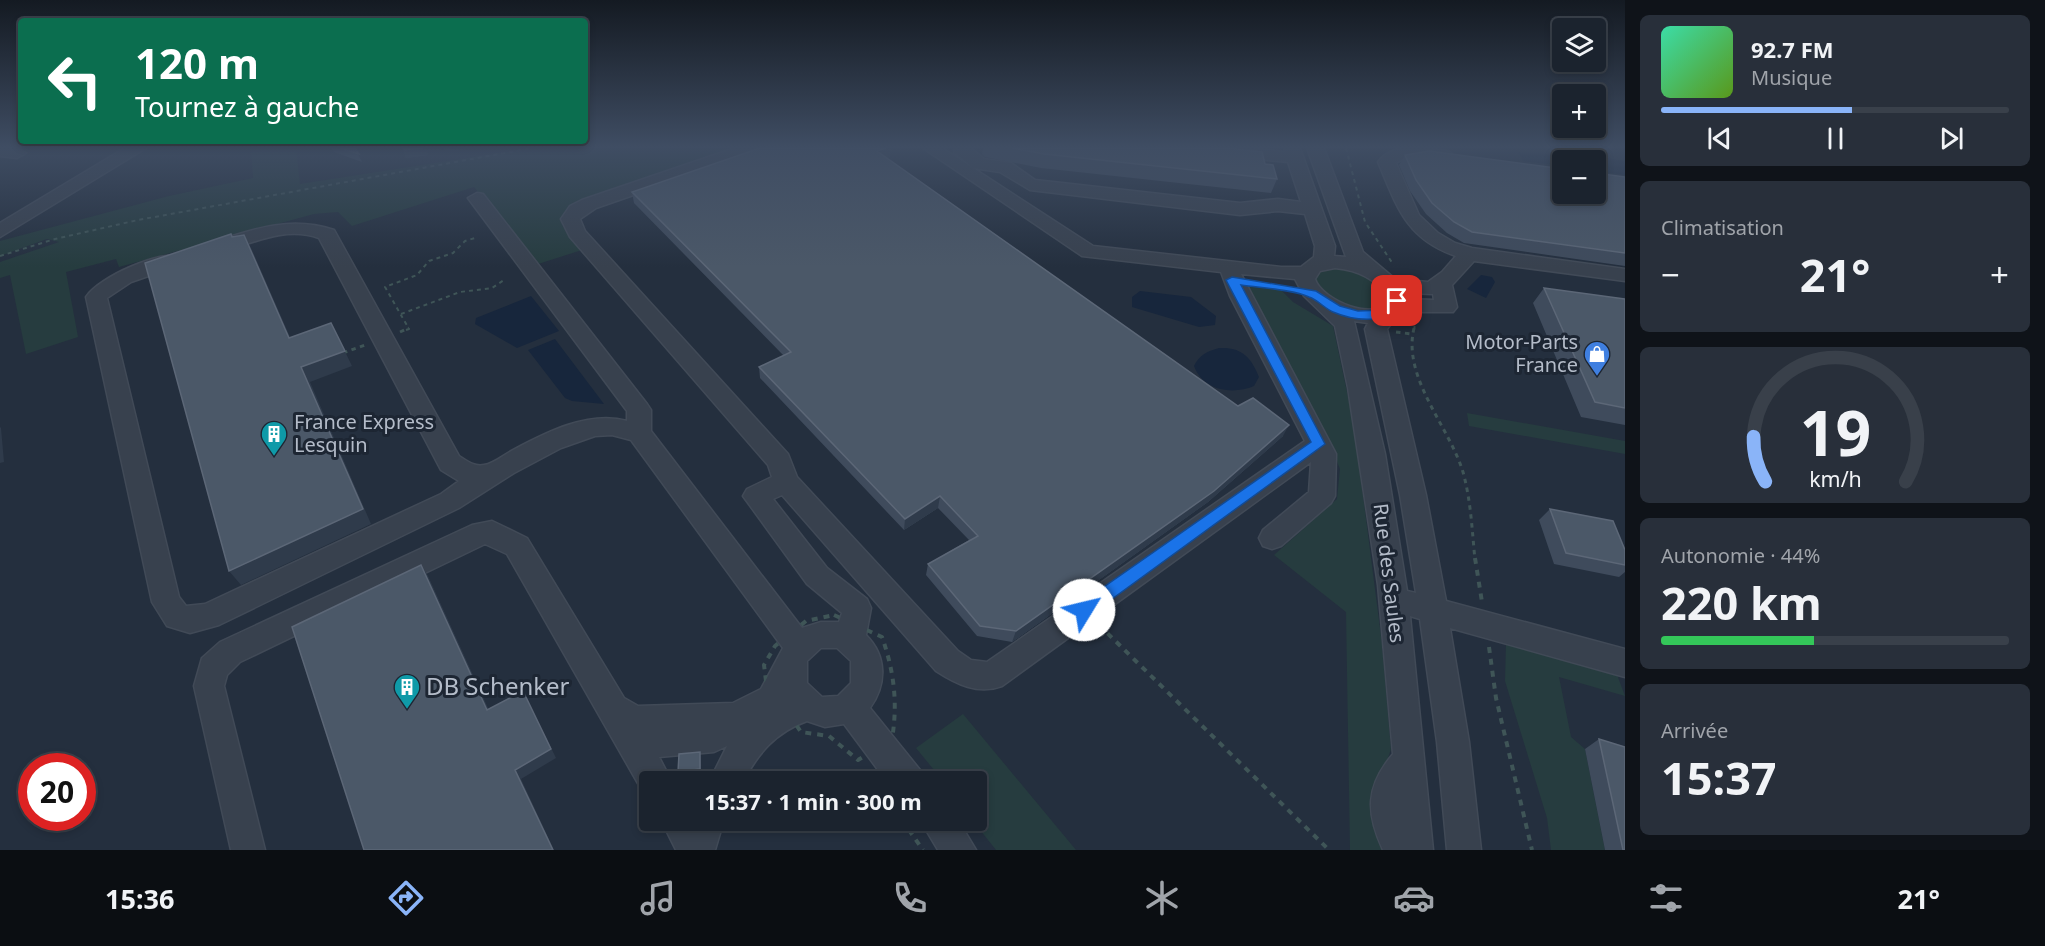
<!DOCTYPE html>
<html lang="fr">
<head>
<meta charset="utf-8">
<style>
	:root { --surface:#1b232e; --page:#282f3a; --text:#f1f3f6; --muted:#a0a4aa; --line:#39404a; --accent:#8ab4f8 }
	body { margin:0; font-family:"Noto Sans",sans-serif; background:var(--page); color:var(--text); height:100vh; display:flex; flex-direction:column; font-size:22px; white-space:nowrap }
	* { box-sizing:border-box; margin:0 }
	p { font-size:20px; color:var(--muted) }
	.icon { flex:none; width:33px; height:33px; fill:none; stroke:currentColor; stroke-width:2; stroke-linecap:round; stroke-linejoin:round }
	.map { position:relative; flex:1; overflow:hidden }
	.side { display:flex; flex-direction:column; gap:15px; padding:15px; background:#0f1319; width:420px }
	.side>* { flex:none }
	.hud { position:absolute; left:18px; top:18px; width:570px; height:126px; border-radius:6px; box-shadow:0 3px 9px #0003,0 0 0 2px var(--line); background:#0b6e4f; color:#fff; overflow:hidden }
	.controls { position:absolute; left:1552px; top:18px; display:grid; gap:12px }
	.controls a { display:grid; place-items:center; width:54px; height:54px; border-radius:6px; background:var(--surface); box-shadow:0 3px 9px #0003,0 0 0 2px var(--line); font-size:30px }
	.speed { position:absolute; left:18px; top:753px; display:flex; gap:12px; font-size:30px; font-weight:700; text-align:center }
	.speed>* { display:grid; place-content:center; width:78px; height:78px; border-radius:50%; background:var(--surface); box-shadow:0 3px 9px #0003,0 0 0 2px var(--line); line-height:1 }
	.speed .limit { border:9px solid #d22; background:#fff; color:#111 }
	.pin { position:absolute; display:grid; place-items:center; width:51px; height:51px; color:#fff; margin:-26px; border-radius:12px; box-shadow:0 3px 9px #0006 }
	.me { position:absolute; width:66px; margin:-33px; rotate:54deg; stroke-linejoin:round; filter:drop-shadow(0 0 4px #0008) }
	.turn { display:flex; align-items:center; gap:21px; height:126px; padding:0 18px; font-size:27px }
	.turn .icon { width:78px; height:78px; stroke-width:2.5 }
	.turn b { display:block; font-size:42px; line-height:51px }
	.big { font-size:45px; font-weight:700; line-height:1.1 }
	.side .tile { flex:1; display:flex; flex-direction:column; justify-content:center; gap:9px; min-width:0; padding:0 21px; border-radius:9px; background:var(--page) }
	.side .dial { align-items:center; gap:0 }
	.dial svg { height:156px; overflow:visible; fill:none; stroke:var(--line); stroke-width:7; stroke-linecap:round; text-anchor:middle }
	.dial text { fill:var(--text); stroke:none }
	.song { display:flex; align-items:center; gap:18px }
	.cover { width:72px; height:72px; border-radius:9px; background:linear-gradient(135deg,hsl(160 70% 55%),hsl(90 70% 35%)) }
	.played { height:6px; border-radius:3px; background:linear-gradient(90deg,var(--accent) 55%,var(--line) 55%) }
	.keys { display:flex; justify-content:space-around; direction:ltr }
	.heat { display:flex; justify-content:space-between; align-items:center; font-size:33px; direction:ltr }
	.charge { height:9px; border-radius:4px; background:linear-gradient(90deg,#34c759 44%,var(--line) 0) }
	.trip { position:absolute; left:639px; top:771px; width:348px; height:60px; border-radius:6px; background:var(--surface); box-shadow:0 3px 9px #0003,0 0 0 2px var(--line); font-weight:700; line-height:60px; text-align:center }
	.dock { display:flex; height:96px; justify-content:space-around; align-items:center; background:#0b0e12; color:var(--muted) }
	.dock .icon { width:42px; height:42px }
	.dock .on { color:var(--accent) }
	.dock b { font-size:27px; color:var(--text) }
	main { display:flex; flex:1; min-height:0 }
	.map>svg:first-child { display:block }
	.green { fill:#263c3f }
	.water { fill:#17263c }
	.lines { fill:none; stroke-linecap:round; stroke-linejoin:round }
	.minor-casing { stroke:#414a57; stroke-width:3 }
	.path-far2 { stroke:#3f5557; stroke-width:2; stroke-dasharray:4 4; stroke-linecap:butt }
	.path-far1 { stroke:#3f5557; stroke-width:3; stroke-dasharray:4.5 4.5; stroke-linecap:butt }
	.path { stroke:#3f5557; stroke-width:4; stroke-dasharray:6 6; stroke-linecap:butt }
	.minor { fill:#38414e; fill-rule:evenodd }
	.wall { fill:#3f4b5c }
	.shaded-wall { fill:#2f3b4b }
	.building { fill:#4b5868; stroke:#5c6777; stroke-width:1.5 }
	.route { fill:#1a73e8; stroke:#114b97; stroke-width:1.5 }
	.labels { text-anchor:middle; stroke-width:6; stroke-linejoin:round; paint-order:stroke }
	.poi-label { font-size:20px; fill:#b4bcc9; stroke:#1d2633; text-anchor:end }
	.street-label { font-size:20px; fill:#b4bcc9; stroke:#1d2633 }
	.near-poi-label { font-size:24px; fill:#b4bcc9; stroke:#1d2633; text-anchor:start }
</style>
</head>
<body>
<main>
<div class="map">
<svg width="1625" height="850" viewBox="0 0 1625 850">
	<rect width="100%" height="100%" fill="#242f3e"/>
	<!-- green -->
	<path class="green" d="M251 148H296L300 184 531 148H739L570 206 563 214 562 225 582 250 535 265 474 187 352 226 338 212 314 214 119 267 116 259 66 272 78 337 26 354 10 275 0 278V262L59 242 47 239 0 256V241L169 196 253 178Z
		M1342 267 1375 279 1387 296 1383 304C1357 319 1333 300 1315 282L1319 271Z
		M1248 286 1281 290 1293 302 1333 326 1354 425 1382 644 1391 749 1384 770 1374 818 1382 850H1350L1346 612 1274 555 1337 499 1340 469 1325 433 1245 290Z
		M1467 413 1625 441V454L1469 426Z
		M1506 643 1616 672 1625 696 1559 677 1571 737 1585 749 1605 850H1551L1547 818 1505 681Z
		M963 714 1076 850H996L973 821 976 820V782L943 781 916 748Z"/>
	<!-- water -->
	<path class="water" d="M1518 152 1582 157 1584 160H1563V166L1523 161Z
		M1594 156 1625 161V175L1603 172Z
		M1481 275 1492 277 1495 282 1486 298 1467 289Z
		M1140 291 1191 297 1216 316 1215 325 1199 327 1132 307V297Z
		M531 296 559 331 517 348 475 324 476 318Z
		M555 339 604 404 572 401 565 398 528 350Z
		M1219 348C1242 347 1251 357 1259 377L1254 386C1233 395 1203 391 1194 366 1199 355 1208 351 1219 348Z"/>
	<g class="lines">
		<!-- minor casing -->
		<g class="minor-casing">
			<path id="minor" d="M0 148H17L26 153 17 158 0 156Z
				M125 148H146L0 237V223Z
				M735 148H760L757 152 596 208 580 219 585 231 788 454 797 477 958 651 971 660 987 662 1305 441 1230 296 1221 272 1082 256 923 148H942L973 168 954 152 955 148H971L984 159 1011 163 1035 180 1240 203 1278 199 1301 202 1288 162 1196 153 1188 148H1247L1285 152 1284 148H1300L1335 246 1334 256 1346 257 1307 148H1324L1363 252 1395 279 1428 282 1442 272 1456 256C1406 239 1397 207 1378 162 1393 141 1428 147 1450 152L1453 156 1450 160 1444 161 1405 158 1396 163 1419 215 1438 233 1455 243 1472 248 1625 269V281L1474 261 1452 285 1457 307 1453 312H1400L1387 329 1426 495 1446 601 1625 649V677L1450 628 1469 742 1481 850H1447L1437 742 1420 619 1410 616 1433 850H1383C1366 813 1365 787 1393 754L1378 585 1348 388 1335 326 1304 296 1295 279 1241 274 1336 454 1335 496 1331 503 1281 546 1272 549 1263 546 1259 538 1263 530 1309 492 1311 462 1002 686C978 695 956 684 936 671L782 495 773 499 827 568 867 599 871 608 866 635C887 656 887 684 870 708L920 770 924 782H887L844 724 825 727 807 721C776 732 758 753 743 782H709L727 746 714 752 659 757 672 782H650V796L644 794 507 554 485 544 240 662 227 675 224 686 265 850H231L194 686 202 658 220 642 472 525 492 521 527 538 624 698 638 706 733 703 761 689 783 648 631 440 612 435 595 436 561 448 514 473 459 508 219 625 190 633 167 626 152 602 86 297C99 277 160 250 183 256L186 260 183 264 131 282 107 298 179 597 186 606 205 604 441 494 459 481 441 470 319 238C283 225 250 245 215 254L205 248 208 244C251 230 289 215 334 230L459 456C467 461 474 467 484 465 493 464 504 455 513 450 545 433 589 410 627 421V411L468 198 477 193 483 194 647 404 651 410V431L802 628 821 622H839L842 613 807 584 743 496 747 489 772 477 768 465 570 237 561 219 570 206 582 200ZM973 168 1000 172 1030 190 1240 215 1278 211 1305 214 1315 246 1314 257 1301 267H1281L1093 246ZM1335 268C1356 270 1376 278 1387 297 1380 325 1321 300 1315 279L1320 271ZM1405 293 1433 294 1434 300 1407 299ZM1354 321 1368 323 1365 329 1400 495 1416 593 1407 591 1385 454ZM821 648H837L851 661V683L838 696 822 697 807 683V661Z
				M661 820H724L715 850H676Z
				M920 820H958L976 850H938Z"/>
		</g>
		<!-- path-far2 -->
		<path class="path-far2" d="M1346 148 1365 222 1393 264
			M0 256 55 239 138 220 532 148
			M401 314 460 292 492 288 504 280
			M406 330 409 329 385 287 417 275 429 261 453 253 465 241 475 238
			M1414 330 1416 319"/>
		<!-- path-far1 -->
		<path class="path-far1" d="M1414 328C1402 378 1449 426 1463 472 1471 501 1472 530 1475 560
			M400 332 409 328
			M1396 332 1412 334
			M343 353 365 345"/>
		<!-- path -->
		<path class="path" d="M1475 558 1482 602
			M834 615 882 637C894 671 898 703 892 739L858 760 829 736 801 732 766 681 764 665 775 646 806 621Z
			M1099 625 1329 850
			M1489 647 1496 698 1532 850
			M902 820 923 850"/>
		<!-- minor -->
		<use href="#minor" class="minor"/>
	</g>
	<!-- wall -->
	<path class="wall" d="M332 148H355L362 162 334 152Z
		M403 148H475L452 151 443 149 427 151 428 155 406 158Z
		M983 148H1227L1265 164 1277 179 1271 193 1041 168 985 157 982 154Z
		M1405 155 1625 177V266L1464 243 1447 233 1426 214 1410 191 1399 165Z
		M890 157 887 158 1238 406 1283 436 1208 502 1012 642 977 636 926 575 928 564 969 540 938 508 904 530 760 378 759 367 784 356 634 203 632 192Z
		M1544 288 1625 299V425L1581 417 1533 303Z
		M1550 509 1625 550V572L1619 577 1554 564 1539 520Z
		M1599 739 1625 850H1605L1585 749Z
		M700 752 701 772 679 775 678 772Z"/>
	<!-- shaded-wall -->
	<path class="shaded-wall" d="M423 148H443V149L427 151 428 155 406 158 404 150Z
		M451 148H475L452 151Z
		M886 148H891L890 157 876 162 877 151Z
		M244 235 252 250 297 353 289 338Z
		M331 323 352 366 310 382 371 524 241 585 229 571 301 367Z
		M1289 425 1283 436 1208 502 1012 642 1016 631Z
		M0 427 1 428 4 462 0 463Z
		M940 496 938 508 904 530 905 519Z
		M421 565 428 576 493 719 487 710Z
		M523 691 556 758 521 779 554 850H553L515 770Z"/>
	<!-- building -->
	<path class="building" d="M340 148H355L359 154Z
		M403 148H423L404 150Z
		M760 148H886L877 151 1238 406 1253 398 1289 425 1214 491 1016 631 980 626 928 564 978 536 940 496 905 519 759 367 791 352 632 192Z
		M1012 148H1227L1262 152 1265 164 1273 165 1277 179 1044 154Z
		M1429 151 1563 169V194H1596V173L1625 177V253L1472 232 1454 222 1432 203 1416 180 1405 155Z
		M231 234 232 237 244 235 289 338 331 323 345 351 301 367 363 509 229 571 145 263Z
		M1544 288 1625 299V408L1595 402Z
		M1550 509 1613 521 1625 550V565L1566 553Z
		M421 565 487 710 523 691 551 749 515 770 553 850H364L292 627Z
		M1599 739 1625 747V850H1623Z
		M700 752V769L678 772 679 754Z"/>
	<!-- sky -->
	<linearGradient id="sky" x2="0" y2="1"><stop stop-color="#141a22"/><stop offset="0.55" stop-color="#3f4d63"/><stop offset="1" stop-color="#3f4d63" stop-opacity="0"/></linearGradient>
	<rect width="1625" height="267" fill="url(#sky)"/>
	<!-- route -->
	<path class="route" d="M1232 277 1316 291 1340 306 1358 311 1382 310 1397 297 1403 301C1391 326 1354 321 1333 312 1324 308 1318 300 1309 297 1292 289 1260 288 1241 285L1325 444 1090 615H1078L1076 610 1078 605 1311 442 1226 280Z"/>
	<!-- icons -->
	<defs>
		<g id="shop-pin" transform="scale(1.35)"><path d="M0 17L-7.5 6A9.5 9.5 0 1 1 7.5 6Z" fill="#3f7fe0" stroke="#1d2633"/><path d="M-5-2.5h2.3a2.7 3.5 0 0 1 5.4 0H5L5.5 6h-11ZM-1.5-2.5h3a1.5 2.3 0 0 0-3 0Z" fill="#fff"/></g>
		<g id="building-pin" transform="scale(1.35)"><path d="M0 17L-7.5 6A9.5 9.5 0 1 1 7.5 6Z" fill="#0f9aa8" stroke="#1d2633"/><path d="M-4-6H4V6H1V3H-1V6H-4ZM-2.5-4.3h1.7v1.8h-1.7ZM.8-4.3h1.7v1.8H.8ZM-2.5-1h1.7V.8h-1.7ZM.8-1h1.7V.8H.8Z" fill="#fff"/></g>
	</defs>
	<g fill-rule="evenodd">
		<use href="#shop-pin" x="1597" y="354"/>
		<use href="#building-pin" x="274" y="434"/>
		<use href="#building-pin" x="407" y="687"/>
	</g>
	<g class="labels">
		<!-- poi labels -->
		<g class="poi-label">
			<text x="1578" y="349">Motor-Parts<tspan x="1578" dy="23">France</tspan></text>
			<text x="294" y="429" text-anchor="start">France Express<tspan x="294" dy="23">Lesquin</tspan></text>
		</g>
		<!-- street labels -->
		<g class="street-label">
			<text transform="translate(1389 573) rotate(83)" y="7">Rue des Saules</text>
		</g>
		<!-- near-poi labels -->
		<g class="near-poi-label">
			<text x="426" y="695">DB Schenker</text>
		</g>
	</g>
</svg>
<div class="controls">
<a><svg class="icon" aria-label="layers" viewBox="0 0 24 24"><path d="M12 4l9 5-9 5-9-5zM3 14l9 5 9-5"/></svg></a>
<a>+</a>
<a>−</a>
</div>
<div class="speed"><div class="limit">20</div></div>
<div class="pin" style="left:1397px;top:301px;background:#d93025"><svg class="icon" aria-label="arrive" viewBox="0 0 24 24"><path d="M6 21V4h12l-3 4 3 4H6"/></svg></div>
<svg class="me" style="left:1084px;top:610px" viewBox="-20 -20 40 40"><circle r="19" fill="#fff"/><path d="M0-13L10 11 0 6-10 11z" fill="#1a73e8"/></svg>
<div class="trip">15:37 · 1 min · 300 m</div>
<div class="hud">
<div class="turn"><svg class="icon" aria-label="left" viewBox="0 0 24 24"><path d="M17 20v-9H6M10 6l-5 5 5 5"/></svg><div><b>120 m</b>Tournez à gauche</div></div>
</div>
</div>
<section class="side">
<div class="tile">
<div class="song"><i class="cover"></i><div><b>92.7 FM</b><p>Musique</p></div></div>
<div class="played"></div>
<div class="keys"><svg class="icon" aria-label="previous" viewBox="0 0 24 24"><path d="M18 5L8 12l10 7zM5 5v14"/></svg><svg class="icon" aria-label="pause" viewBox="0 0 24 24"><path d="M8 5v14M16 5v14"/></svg><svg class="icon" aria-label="next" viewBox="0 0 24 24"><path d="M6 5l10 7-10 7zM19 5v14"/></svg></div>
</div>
<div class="tile"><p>Climatisation</p>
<div class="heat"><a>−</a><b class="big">21°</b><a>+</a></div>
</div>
<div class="tile dial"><svg viewBox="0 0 100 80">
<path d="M14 69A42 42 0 1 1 86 69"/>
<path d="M14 69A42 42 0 0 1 8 46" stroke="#8ab4f8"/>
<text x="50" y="56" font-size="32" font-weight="700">19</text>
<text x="50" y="72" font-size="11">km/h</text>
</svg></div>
<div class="tile"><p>Autonomie · 44%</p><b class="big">220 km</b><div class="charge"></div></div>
<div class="tile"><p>Arrivée</p><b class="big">15:37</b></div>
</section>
</main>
<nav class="dock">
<b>15:36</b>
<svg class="icon on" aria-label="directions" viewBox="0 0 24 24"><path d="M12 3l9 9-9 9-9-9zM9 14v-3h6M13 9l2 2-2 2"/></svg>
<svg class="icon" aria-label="music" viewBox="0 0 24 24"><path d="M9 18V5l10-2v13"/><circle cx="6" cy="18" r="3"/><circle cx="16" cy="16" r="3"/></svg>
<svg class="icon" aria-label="phone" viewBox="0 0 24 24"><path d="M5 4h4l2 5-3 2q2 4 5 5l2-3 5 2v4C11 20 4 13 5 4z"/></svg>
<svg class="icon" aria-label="climate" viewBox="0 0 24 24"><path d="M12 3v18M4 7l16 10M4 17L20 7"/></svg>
<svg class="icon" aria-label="car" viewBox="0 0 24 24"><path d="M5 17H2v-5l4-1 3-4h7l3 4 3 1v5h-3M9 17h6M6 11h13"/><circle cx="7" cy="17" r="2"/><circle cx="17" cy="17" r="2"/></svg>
<svg class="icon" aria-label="filters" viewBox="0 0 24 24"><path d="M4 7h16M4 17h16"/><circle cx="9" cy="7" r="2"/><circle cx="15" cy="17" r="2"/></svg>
<b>21°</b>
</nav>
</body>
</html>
